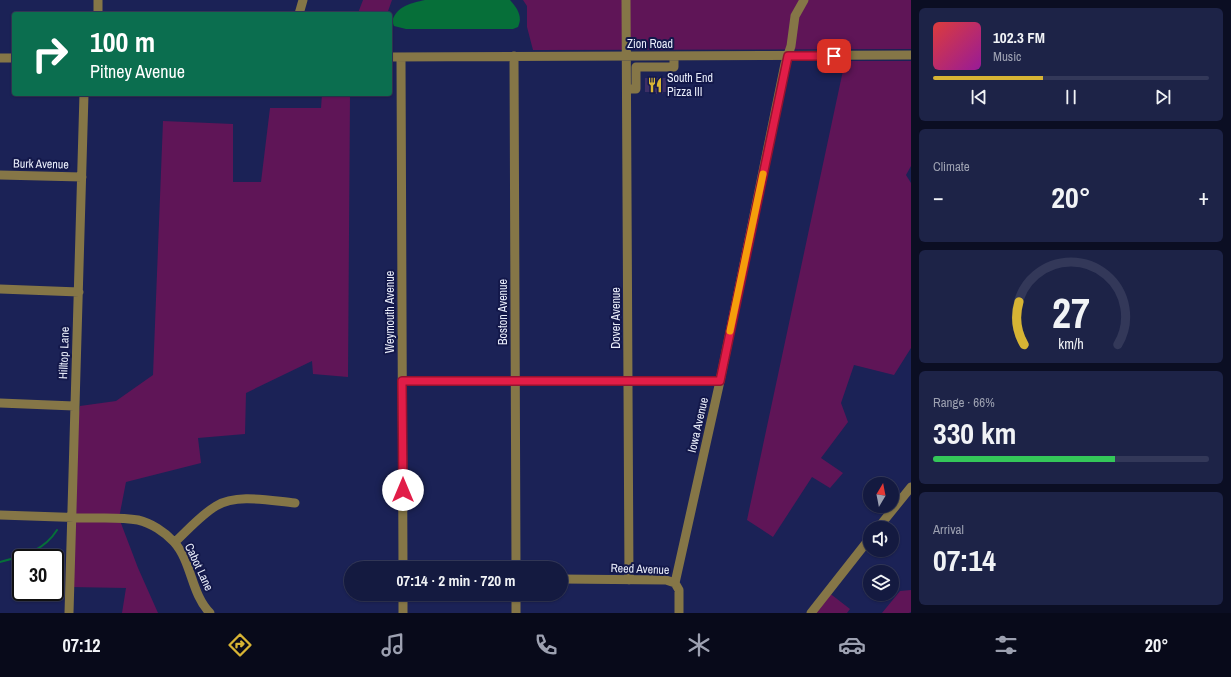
<!DOCTYPE html>
<html lang="en">
<head>
<meta charset="utf-8">
<style>
	:root { --surface:#141a40; --page:#1d2347; --text:#f1f3f6; --muted:#9da1b1; --line:#333859; --accent:#d7b434 }
	body { margin:0; font-family:"Archivo Narrow",sans-serif; background:var(--page); color:var(--text); height:100vh; display:flex; flex-direction:column; font-size:15px; white-space:nowrap }
	* { box-sizing:border-box; margin:0 }
	p { font-size:13px; color:var(--muted) }
	.icon { flex:none; width:22px; height:22px; fill:none; stroke:currentColor; stroke-width:2; stroke-linecap:round; stroke-linejoin:round }
	.map { position:relative; flex:1; overflow:hidden }
	.details { display:flex; flex-direction:column; gap:8px; padding:8px; background:#0b0e23; width:320px }
	.details>* { flex:none }
	.top-card { position:absolute; left:12px; top:12px; width:380px; height:84px; border-radius:4px; box-shadow:0 1px 3px #0004,0 0 0 1px var(--line); background:#0b6e4f; color:#fff; overflow:hidden }
	.needle { width:26px; rotate:10deg }
	.fabs { position:absolute; left:863px; top:477px; display:grid; gap:8px }
	.fabs a { display:grid; place-items:center; width:36px; height:36px; border-radius:50%; background:var(--surface); box-shadow:0 1px 3px #0004,0 0 0 1px var(--line); font-size:20px }
	.speed { position:absolute; left:12px; top:549px; display:flex; gap:8px; font-size:20px; font-weight:700; text-align:center }
	.speed>* { display:grid; place-content:center; width:52px; height:52px; border-radius:50%; background:var(--surface); box-shadow:0 1px 3px #0004,0 0 0 1px var(--line); line-height:1 }
	.speed .limit { border:2px solid #111; border-radius:6px; background:#fff; color:#111 }
	.pin { position:absolute; display:grid; place-items:center; width:34px; height:34px; color:#fff; margin:-17px; border-radius:8px; box-shadow:0 2px 6px #0006 }
	.me { position:absolute; width:44px; margin:-22px; rotate:0deg; stroke-linejoin:round; filter:drop-shadow(0 0 3px #0008) }
	.turn { display:flex; align-items:center; gap:14px; height:84px; padding:0 12px; font-size:18px }
	.turn .icon { width:52px; height:52px; stroke-width:2.5 }
	.turn b { display:block; font-size:28px; line-height:34px }
	.big { font-size:30px; font-weight:800; line-height:1.1 }
	.details .tile { flex:1; display:flex; flex-direction:column; justify-content:center; gap:6px; min-width:0; padding:0 14px; border-radius:6px; background:var(--page) }
	.details .dial { align-items:center; gap:0 }
	.dial svg { height:104px; overflow:visible; fill:none; stroke:var(--line); stroke-width:7; stroke-linecap:round; text-anchor:middle }
	.dial text { fill:var(--text); stroke:none }
	.song { display:flex; align-items:center; gap:12px }
	.cover { width:48px; height:48px; border-radius:6px; background:linear-gradient(135deg,hsl(0 70% 55%),hsl(300 70% 35%)) }
	.played { height:4px; border-radius:2px; background:linear-gradient(90deg,var(--accent) 40%,var(--line) 40%) }
	.keys { display:flex; justify-content:space-around; direction:ltr }
	.heat { display:flex; justify-content:space-between; align-items:center; font-size:22px; direction:ltr }
	.charge { height:6px; border-radius:3px; background:linear-gradient(90deg,#34c759 66%,var(--line) 0) }
	.trip { position:absolute; left:344px; top:561px; width:224px; height:40px; border-radius:20px; background:var(--surface); box-shadow:0 1px 3px #0004,0 0 0 1px var(--line); font-weight:800; line-height:40px; text-align:center }
	.dock { display:flex; height:64px; justify-content:space-around; align-items:center; background:#080a1a; color:var(--muted) }
	.dock .icon { width:28px; height:28px }
	.dock .on { color:var(--accent) }
	.dock b { font-size:18px; color:var(--text) }
	main { display:flex; flex:1; min-height:0 }
	.map>svg:first-child { display:block }
	.green { fill:#5f1557 }
	.water { fill:#066f39 }
	.lines { fill:none; stroke-linecap:round; stroke-linejoin:round }
	.stream { stroke:#066f39; stroke-width:2 }
	.building { fill:#3d2f66 }
	.minor { stroke:#857647; stroke-width:9 }
	.route-casing { stroke:#92132f; stroke-width:10 }
	.route { stroke:#e11d48; stroke-width:7 }
	.slow { stroke:#f59e0b; stroke-width:7 }
	.labels { text-anchor:middle; stroke-width:4; stroke-linejoin:round; paint-order:stroke }
	.street-label { font-size:12px; fill:#e9edfa; stroke:#13184a }
	.poi-label { font-size:12px; fill:#e9edfa; stroke:#13184a; text-anchor:start }
</style>
</head>
<body>
<main>
<div class="map">
<svg width="911" height="613" viewBox="0 0 911 613">
	<rect width="100%" height="100%" fill="#1b2256"/>
	<!-- green -->
	<path class="green" d="M363 0H392L387 14H361L358 13Z
		M523 0H911V49L533 50 527 27V6Z
		M845 61H911V166L906 175 911 183V348L894 375 854 365 841 403 848 422 821 458 843 473 830 488 812 477 773 537 747 520Z
		M322 94H350L348 377 313 374 312 361 246 393 245 434 198 438 201 463 126 482 119 518 138 568 158 613H122L126 588 70 587 74 446 80 406 116 401 153 375 163 121 233 124V182H261L270 108H321Z
		M911 590V612L909 613H882L900 591Z
		M828 592 850 609 847 613H812Z"/>
	<!-- water -->
	<path class="water" d="M425 0H510C517 8 523 16 518 27L513 29H406L394 26 392 21C397 6 411 3 425 0Z"/>
	<g class="lines">
		<!-- stream -->
		<path class="stream" d="M0 562C23 556 44 551 57 530"/>
	</g>
	<!-- building -->
	<path class="building" d="M645 78H666V92H663V94H656V92H645Z"/>
	<g class="lines">
		<!-- minor -->
		<path class="minor" d="M98 0V14
			M626 0 629 580
			M299 14 303 0
			M514 56 516 568
			M390 57 911 55
			M401 57 403 568
			M0 58H14
			M627 89H636V67H674V56
			M0 175 82 177
			M0 289 79 292
			M402 381H720
			M0 403 74 406
			M0 515C30 516 59 517 89 518 105 518 122 517 138 520 151 523 165 532 174 542 192 562 191 594 210 613
			M878 528 911 487
			M175 542C188 530 201 515 216 506 237 493 271 501 295 503
			M561 579 666 580 675 583 720 381 785 64 791 46 795 16 804 0
			M675 583 679 590V613
			M403 594V613
			M516 594V613
			M69 613 84 94
			M811 613 870 538"/>
	</g>
	<g class="lines">
		<!-- route casing -->
		<g class="route-casing">
			<path id="route" d="M403 490 402 381H720L788 56H834"/>
		</g>
		<!-- route -->
		<use href="#route" class="route"/>
		<!-- slow -->
		<path class="slow" d="M730 331 763 174"/>
	</g>
	<!-- icons -->
	<defs>
		<g id="restaurant-bare" transform="scale(1.2)"><path d="M-5-6h1v4h1v-4h1v4h1v-4h1v5L-1.5 .5V6h-2V.5L-5-1ZM5-6V6H3V1.5H1.5Q1.5-4 5-6Z" fill="#d7b434" stroke="#13184a" stroke-width="2.5" paint-order="stroke"/></g>
	</defs>
	<g fill-rule="evenodd">
		<use href="#restaurant-bare" x="655" y="85"/>
	</g>
	<g class="labels">
		<!-- street labels -->
		<g class="street-label">
			<text x="650" y="48">Zion Road</text>
			<text transform="translate(41 164) rotate(1)" y="4">Burk Avenue</text>
			<text transform="translate(390 312) rotate(-90)" y="4">Weymouth Avenue</text>
			<text transform="translate(503 312) rotate(-90)" y="4">Boston Avenue</text>
			<text transform="translate(616 318) rotate(-90)" y="4">Dover Avenue</text>
			<text transform="translate(64 353) rotate(-88)" y="4">Hilltop Lane</text>
			<text transform="translate(698 425) rotate(-77)" y="4">Iowa Avenue</text>
			<text transform="translate(199 567) rotate(65)" y="4">Cabot Lane</text>
			<text transform="translate(640 569) rotate(2)" y="4">Reed Avenue</text>
		</g>
		<!-- poi labels -->
		<g class="poi-label">
			<text x="667" y="82">South End<tspan x="667" dy="14">Pizza III</tspan></text>
		</g>
	</g>
</svg>
<div class="fabs">
<a><svg class="needle" viewBox="-14 -14 28 28"><path d="M0-13l5 13h-10z" fill="#e53935"/><path d="M0 13l5-13h-10z" fill="#9da1b1"/></svg></a>
<a><svg class="icon" aria-label="sound" viewBox="0 0 24 24"><path d="M4 9h4l5-4v14l-5-4H4zM17 9q2 3 0 6"/></svg></a>
<a><svg class="icon" aria-label="layers" viewBox="0 0 24 24"><path d="M12 4l9 5-9 5-9-5zM3 14l9 5 9-5"/></svg></a>
</div>
<div class="speed"><div class="limit">30</div></div>
<div class="pin" style="left:834px;top:56px;background:#d93025"><svg class="icon" aria-label="arrive" viewBox="0 0 24 24"><path d="M6 21V4h12l-3 4 3 4H6"/></svg></div>
<svg class="me" style="left:403px;top:490px" viewBox="-20 -20 40 40"><circle r="19" fill="#fff"/><path d="M0-13L10 11 0 6-10 11z" fill="#e11d48"/></svg>
<div class="trip">07:14 · 2 min · 720 m</div>
<div class="top-card">
<div class="turn"><svg class="icon" aria-label="right" viewBox="0 0 24 24"><path d="M7 20v-9h11M14 6l5 5-5 5"/></svg><div><b>100 m</b>Pitney Avenue</div></div>
</div>
</div>
<section class="details">
<div class="tile">
<div class="song"><i class="cover"></i><div><b>102.3 FM</b><p>Music</p></div></div>
<div class="played"></div>
<div class="keys"><svg class="icon" aria-label="previous" viewBox="0 0 24 24"><path d="M18 5L8 12l10 7zM5 5v14"/></svg><svg class="icon" aria-label="pause" viewBox="0 0 24 24"><path d="M8 5v14M16 5v14"/></svg><svg class="icon" aria-label="next" viewBox="0 0 24 24"><path d="M6 5l10 7-10 7zM19 5v14"/></svg></div>
</div>
<div class="tile"><p>Climate</p>
<div class="heat"><a>−</a><b class="big">20°</b><a>+</a></div>
</div>
<div class="tile dial"><svg viewBox="0 0 100 80">
<path d="M14 69A42 42 0 1 1 86 69"/>
<path d="M14 69A42 42 0 0 1 10 36" stroke="#d7b434"/>
<text x="50" y="56" font-size="32" font-weight="700">27</text>
<text x="50" y="72" font-size="11">km/h</text>
</svg></div>
<div class="tile"><p>Range · 66%</p><b class="big">330 km</b><div class="charge"></div></div>
<div class="tile"><p>Arrival</p><b class="big">07:14</b></div>
</section>
</main>
<nav class="dock">
<b>07:12</b>
<svg class="icon on" aria-label="directions" viewBox="0 0 24 24"><path d="M12 3l9 9-9 9-9-9zM9 14v-3h6M13 9l2 2-2 2"/></svg>
<svg class="icon" aria-label="music" viewBox="0 0 24 24"><path d="M9 18V5l10-2v13"/><circle cx="6" cy="18" r="3"/><circle cx="16" cy="16" r="3"/></svg>
<svg class="icon" aria-label="phone" viewBox="0 0 24 24"><path d="M5 4h4l2 5-3 2q2 4 5 5l2-3 5 2v4C11 20 4 13 5 4z"/></svg>
<svg class="icon" aria-label="climate" viewBox="0 0 24 24"><path d="M12 3v18M4 7l16 10M4 17L20 7"/></svg>
<svg class="icon" aria-label="car" viewBox="0 0 24 24"><path d="M5 17H2v-5l4-1 3-4h7l3 4 3 1v5h-3M9 17h6M6 11h13"/><circle cx="7" cy="17" r="2"/><circle cx="17" cy="17" r="2"/></svg>
<svg class="icon" aria-label="filters" viewBox="0 0 24 24"><path d="M4 7h16M4 17h16"/><circle cx="9" cy="7" r="2"/><circle cx="15" cy="17" r="2"/></svg>
<b>20°</b>
</nav>
</body>
</html>
